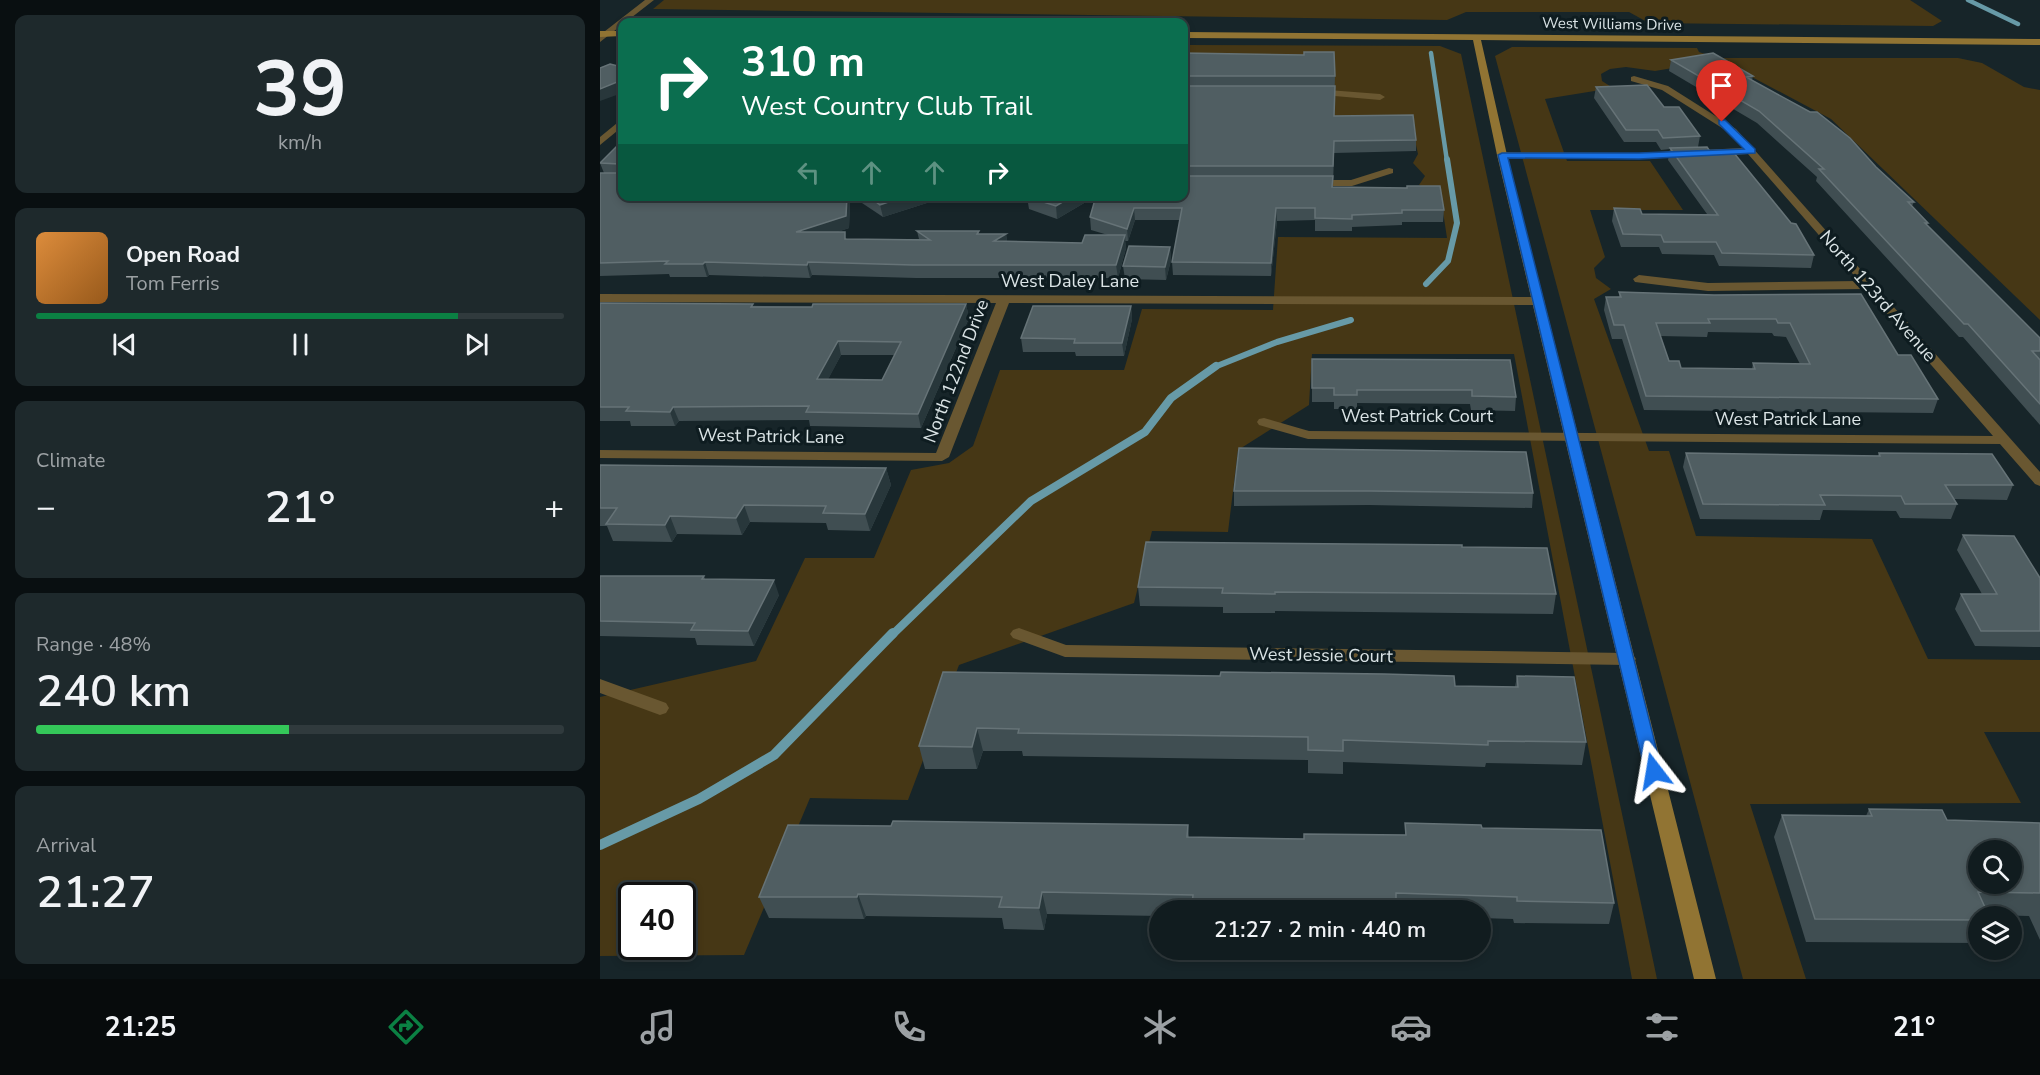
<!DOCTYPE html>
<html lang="en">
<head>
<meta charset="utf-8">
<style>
	:root { --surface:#111c1f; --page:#1e292c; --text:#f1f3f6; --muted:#9ca1a4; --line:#303a3d; --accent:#0b8043 }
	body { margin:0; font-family:"Nunito Sans",sans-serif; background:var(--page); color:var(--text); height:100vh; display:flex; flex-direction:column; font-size:22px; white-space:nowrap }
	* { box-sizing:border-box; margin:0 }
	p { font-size:20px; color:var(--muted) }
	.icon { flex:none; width:33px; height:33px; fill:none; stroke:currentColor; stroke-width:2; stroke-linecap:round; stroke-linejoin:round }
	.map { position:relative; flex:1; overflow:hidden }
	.drawer { display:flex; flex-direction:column; gap:15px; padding:15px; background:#090f11; width:600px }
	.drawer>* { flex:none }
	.banner { position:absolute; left:18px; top:18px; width:570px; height:183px; border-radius:12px; box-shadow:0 3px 9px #0003,0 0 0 2px var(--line); background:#0b6e4f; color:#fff; overflow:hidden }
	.controls { position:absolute; left:1368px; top:840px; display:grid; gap:12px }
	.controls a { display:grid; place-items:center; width:54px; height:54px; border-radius:50%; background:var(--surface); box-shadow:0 3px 9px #0003,0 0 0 2px var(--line); font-size:30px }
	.speed { position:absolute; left:18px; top:882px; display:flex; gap:12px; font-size:30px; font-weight:700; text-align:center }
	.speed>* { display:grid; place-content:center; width:78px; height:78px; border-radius:50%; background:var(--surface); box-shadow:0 3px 9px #0003,0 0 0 2px var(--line); line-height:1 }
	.speed .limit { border:3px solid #111; border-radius:9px; background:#fff; color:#111 }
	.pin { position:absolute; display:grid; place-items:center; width:51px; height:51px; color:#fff; margin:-62px -26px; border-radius:50% 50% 50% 0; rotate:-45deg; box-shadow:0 0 6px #0007 }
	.pin .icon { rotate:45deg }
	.me { position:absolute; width:66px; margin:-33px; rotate:346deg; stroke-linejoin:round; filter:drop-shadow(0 0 4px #0008) }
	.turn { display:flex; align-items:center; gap:21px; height:126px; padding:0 24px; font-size:27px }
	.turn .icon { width:78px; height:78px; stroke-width:2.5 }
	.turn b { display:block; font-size:42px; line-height:51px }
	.lanes { display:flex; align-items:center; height:57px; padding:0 24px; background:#0003; justify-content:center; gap:30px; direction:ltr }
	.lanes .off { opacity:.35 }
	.big { font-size:45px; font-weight:600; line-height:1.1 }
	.drawer .tile { flex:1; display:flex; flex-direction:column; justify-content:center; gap:9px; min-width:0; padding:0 21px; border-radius:12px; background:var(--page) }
	.drawer .dial { align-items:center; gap:0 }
	.dial b { font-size:78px; line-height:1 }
	.song { display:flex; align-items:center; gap:18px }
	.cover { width:72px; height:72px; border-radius:9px; background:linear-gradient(135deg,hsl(30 70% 55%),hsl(30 70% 35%)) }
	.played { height:6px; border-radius:3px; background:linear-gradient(90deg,var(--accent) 80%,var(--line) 80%) }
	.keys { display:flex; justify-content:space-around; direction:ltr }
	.heat { display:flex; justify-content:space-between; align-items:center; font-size:33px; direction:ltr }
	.charge { height:9px; border-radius:4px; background:linear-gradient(90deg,#34c759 48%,var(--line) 0) }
	.trip { position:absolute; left:549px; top:900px; width:342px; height:60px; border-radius:30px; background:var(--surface); box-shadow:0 3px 9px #0003,0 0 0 2px var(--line); font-weight:600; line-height:60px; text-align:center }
	.dock { display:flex; height:96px; justify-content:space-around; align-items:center; background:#070b0c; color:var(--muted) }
	.dock .icon { width:42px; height:42px }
	.dock .active { color:var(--accent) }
	.dock b { font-size:27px; color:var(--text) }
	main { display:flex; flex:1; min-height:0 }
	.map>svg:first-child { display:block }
	.green { fill:#463715; fill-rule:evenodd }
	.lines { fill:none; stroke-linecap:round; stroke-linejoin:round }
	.stream-far3 { stroke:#679aa7; stroke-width:4.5 }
	.stream-far2 { stroke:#679aa7; stroke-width:6 }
	.stream-far1 { stroke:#679aa7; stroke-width:8 }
	.stream { stroke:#679aa7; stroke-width:10 }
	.street { fill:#695731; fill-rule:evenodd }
	.secondary { fill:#917433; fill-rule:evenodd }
	.wall { fill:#404e52; fill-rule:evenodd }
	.shaded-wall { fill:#28373b }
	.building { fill:#505e62; stroke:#667377; stroke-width:1.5; fill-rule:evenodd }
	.route { fill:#1a73e8; stroke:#114b97; stroke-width:1.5 }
	.labels { text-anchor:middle; stroke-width:6; stroke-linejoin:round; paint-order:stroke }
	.far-street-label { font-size:15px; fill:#dbe4e6; stroke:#0e1c20 }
	.street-label { font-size:18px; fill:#dbe4e6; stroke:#0e1c20 }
</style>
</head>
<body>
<main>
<section class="drawer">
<div class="tile dial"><b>39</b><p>km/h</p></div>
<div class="tile">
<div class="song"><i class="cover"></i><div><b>Open Road</b><p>Tom Ferris</p></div></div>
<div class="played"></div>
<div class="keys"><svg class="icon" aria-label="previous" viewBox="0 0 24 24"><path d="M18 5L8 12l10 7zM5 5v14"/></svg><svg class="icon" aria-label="pause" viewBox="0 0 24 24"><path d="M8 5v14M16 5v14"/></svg><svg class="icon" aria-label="next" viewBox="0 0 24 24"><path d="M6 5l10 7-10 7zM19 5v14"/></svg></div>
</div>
<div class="tile"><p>Climate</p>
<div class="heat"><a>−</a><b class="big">21°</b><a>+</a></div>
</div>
<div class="tile"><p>Range · 48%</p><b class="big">240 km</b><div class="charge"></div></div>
<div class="tile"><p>Arrival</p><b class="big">21:27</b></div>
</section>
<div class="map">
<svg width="1440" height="979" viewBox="0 0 1440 979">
	<rect width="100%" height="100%" fill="#172529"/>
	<!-- green -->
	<path class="green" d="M64 0H1310L1342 21 1333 26 1049 23 1029 12H866L847 20 53 9Z
		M584 45 840 46 861 54 1057 979H1032L914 354H712L709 405 638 450 628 532 552 531 534 603 359 665 308 800 210 798 144 955 0 956V697L156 661 205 558H274L311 470 349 463 373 446 400 370H524L542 309 673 310 678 237 847 238 840 192 819 185 825 176 813 163 818 154 811 122 734 121V57H584ZM32 896H82V946H32Z
		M912 47 1097 48 1099 52 1117 58H1358L1382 63 1424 87 1440 90V320L1231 119 1120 60 1055 71 1026 67 1010 69 1001 74 1002 81 1013 88 945 99 967 161H1050L1083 210H990L1005 257 994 268 996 278 1011 289 994 299 1049 451H1069L1096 536 1272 539 1328 659 1440 660V732H1384L1421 803 1150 804 1206 979H1143L895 56Z"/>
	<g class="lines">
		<!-- stream-far3 -->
		<path class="stream-far3" d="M1368 0 1418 24
			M831 53 847 161"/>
		<!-- stream-far2 -->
		<path class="stream-far2" d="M826 284 848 261 857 223 847 159
			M612 368 677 342 751 320"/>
		<!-- stream-far1 -->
		<path class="stream-far1" d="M292 635 431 501 545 432 571 398 616 366"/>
		<!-- stream -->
		<path class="stream" d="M0 845 99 799 174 755 293 633"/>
		<!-- street -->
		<path class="street" d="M45 0H54L0 42V35Z
			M1034 76 1068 86 1136 129 1440 472V486L1435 484 1400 444 708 439 659 425 657 422 659 419 664 418 709 431 1393 436 1265 289 1108 291 1035 282 1033 279 1039 275 1108 283 1259 281 1148 154 1039 159 902 158 897 155 902 152 1039 153 1143 148 1130 133 1062 90 1031 81V77Z
			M715 89 780 94 785 97 780 100 712 94 710 92Z
			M22 119V127L0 145V137Z
			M789 168 793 169V173L752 186H712L707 183 712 180H751Z
			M0 294 939 297 945 301 939 305 409 303 349 457 342 461 0 458V450L336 453 396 303 0 302Z
			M419 628 466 645 1027 653 1033 655 1036 659 1033 663 1027 665 465 657 413 638 410 634 413 630Z
			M0 679 66 703 69 708 66 713 60 715 0 693Z"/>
		<!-- secondary -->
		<path class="secondary" d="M0 31H22V36L0 37Z
			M584 32 1440 39V45L881 40 907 155 1116 979H1094L897 155 873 40 584 38Z"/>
	</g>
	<!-- wall -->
	<path class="wall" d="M584 53 735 76 734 116 816 140V151L734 153 733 187 844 210 843 222H802V225L752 227V231H715V220L677 221 671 276 573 275 572 262 580 220H535L528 241H525L526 248 518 278H316L212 275 210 278 109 275 107 277H70L69 274 0 276V173H4L0 163 22 141 250 201 249 228 237 232 247 239H319L317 231 379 234H406L407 241 482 243 508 235 491 230 490 217 584 196Z
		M1071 60 1153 76 1152 80 1276 167 1314 202 1312 206 1328 223 1327 225 1440 338V425L1363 337H1359L1216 181 1217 177 1157 123 1069 71Z
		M996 87 1064 107 1100 136 1098 147 1111 153 1214 255 1211 268 1119 266 1114 255 1062 254 1059 247H1021L1012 221 1014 208 1042 214H1107L1068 160 1070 149 1061 150 1056 142H1024L994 98Z
		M256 196H336L330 202 283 217 256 199Z
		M428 196H491V199L457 219 429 209 427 197Z
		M570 247 571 260 566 280 525 279 523 266Z
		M1019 292 1114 295 1298 355 1338 399 1333 413 1044 410 1022 339H1012L1004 310 1006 297H1019ZM1108 332 1172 333 1174 336 1186 337 1200 364 1153 363 1152 369 1081 368 1069 361 1060 336 1107 337Z
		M0 303 212 307 366 304 369 318 321 428 210 426 209 420 79 421 75 426H31L30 421H0ZM241 355H294L282 380 228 379Z
		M531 306 532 319 524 356H476L475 352H423L421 338Z
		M712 359 916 397 915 411 871 410 870 404 757 403V409H734V402H712Z
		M639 448 933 493 932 508 769 505 634 506V491Z
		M1086 453 1278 456 1279 453 1413 485 1407 500 1354 499 1357 504 1351 519 1300 518 1296 511 1223 510 1220 520 1100 519 1083 467Z
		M0 465 286 468 291 485 270 531 228 530 226 523 150 522 142 535 77 534 72 542 13 541 7 526H0Z
		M1363 535 1440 578V647L1375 646 1355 609 1361 594H1382L1357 550Z
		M862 547 956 594 953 614 675 611V613H623V607L540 606 538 587Z
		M0 576H104L105 579 179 595 154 646 97 645 95 638 0 636Z
		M343 672 855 686 915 687 917 676 986 742 982 765 886 763 885 767 743 762V774L708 773V760L423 756 422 751H383L377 769H325L319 746Z
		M1269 809 1347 820 1440 823V940L1429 916 1388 915 1378 916V943L1206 942 1174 837 1182 815 1266 816Z
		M805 823 882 828 1014 903 1009 924 914 923 913 919 880 918V910H560V916L447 914 444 930 404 929 402 918 266 916 264 919 169 918 159 897 291 826 588 825 589 837 704 839 805 835Z"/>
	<!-- shaded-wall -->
	<path class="shaded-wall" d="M22 80V93L0 101V89Z
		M247 196H249L250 201 249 228 199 245 196 232Z
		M306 196H336L330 202 283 217 280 205Z
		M473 196H491V199L457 219 456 206Z
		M534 208 535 220 528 241 527 229Z
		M676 208 677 221 671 276V263Z
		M406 234 408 247 394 241Z
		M525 235 526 248 518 278 516 265Z
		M570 247 571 260 566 280 565 267Z
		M105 262 109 275 107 277 103 264Z
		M208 262 212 275 210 278 207 265Z
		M366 304 369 318 321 428 318 414Z
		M531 306 532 319 524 356 522 343Z
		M238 341 241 355 221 393 217 379Z
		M73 407 79 421 75 426 70 412Z
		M286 468 291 485 270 531 265 514Z
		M144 505 150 522 142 535 136 518Z
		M70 516 77 534 72 542 65 525Z
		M174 580 179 595 154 646 148 631Z
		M377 728 383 751 377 769 372 747Z
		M442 892 447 914 444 930 439 908Z
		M258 894 266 916 264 919 257 897Z"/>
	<!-- building -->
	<path class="building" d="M704 52H734L735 76H584V53L704 55Z
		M1113 53 1153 76 1146 77 1210 112H1217L1250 138 1276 167 1314 202H1308L1328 223H1325L1440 338V351H1432L1440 360V404L1368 324H1364L1219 169H1224L1159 111 1071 60Z
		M10 64 22 67V80L0 89V68Z
		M1047 85 1064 107H1079L1100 136 1063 138 1058 130H1026L996 87Z
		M584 86H735L734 116 813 115 816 140 734 141 733 166H584Z
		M22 141V196H216L214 199 222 196H247L246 216 196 232H245V239L330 240 317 231H379L377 234H406L394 241 482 243 485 235H525L516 265H313L208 262 207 265 105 262 103 264H65L68 261 0 263V173H19V164L0 163Z
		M1107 147 1111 153H1134L1191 223 1196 224 1214 255 1122 253 1116 242H1064L1061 235 1023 234 1014 208 1040 209 1042 214 1118 215 1070 148Z
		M584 176H733L732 187 807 188V186H840L844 210H802V213L752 215V219L715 218V208H676L671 263 572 262 582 208H534L527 229 490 217 496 196H584Z
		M268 196H306L280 205Z
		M428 196H473L456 206 427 197Z
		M529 246 570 247 565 267 523 266Z
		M1019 292 1114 295 1261 294 1298 355H1311L1338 399 1046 396 1024 325H1014L1006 297H1021ZM1108 319H1176L1178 323H1190L1210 364 1153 363 1155 369 1081 368 1079 361H1069L1056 323H1110Z
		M0 303 153 304 151 307H212L213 304H366L318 414 206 412 209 406 73 407 70 412 26 411 29 407H0ZM238 341 301 342 282 380 217 379Z
		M433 306H531L522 343H474L475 339 421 338Z
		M712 359 910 360 916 397 872 396V390H757V395H734V388H712Z
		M639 448 926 452 933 493 770 491H634Z
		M1086 453 1280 456 1279 453 1392 454 1413 485H1345L1357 504H1305L1301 496 1220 495 1225 505 1103 504Z
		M0 465 286 468 265 514 223 513 226 506 144 505 136 518 70 516 65 525 6 524 17 508H0Z
		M1363 535 1414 536 1440 578V631H1381L1361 594H1397Z
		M546 542 862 545V547L947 548 956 594 675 592V594L622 593 623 588 538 587Z
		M0 576H104L102 579 174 580 148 631 91 630 95 623 0 621Z
		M343 672 620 676 621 672 784 674 854 676 855 686 918 687 917 676 974 677 986 742 888 741V745L743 740V751L708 750V737L418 733 419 729 377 728 372 747 319 746Z
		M1269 809 1342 810 1347 820 1440 823V893L1378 892 1389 916H1378V920L1215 919 1182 815 1272 816ZM1378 850H1412V884H1378Z
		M293 821 588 825 587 837 704 839V834L806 835 805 823 881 825 882 828 1001 830 1014 903 917 901V897L796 893V903L688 901V908L592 907 593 895 442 892 439 908 399 907 402 897 258 894 257 897H159L188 825 291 826Z"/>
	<!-- route -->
	<path class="route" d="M1119 120H1125L1155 149V153L1039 159 908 158 1062 771 1060 775 1054 777 1047 775 1045 771 898 155 902 153H1039L1144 149 1119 124Z"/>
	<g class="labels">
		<!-- far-street labels -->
		<g class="far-street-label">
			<text transform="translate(1012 24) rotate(1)" y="5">West Williams Drive</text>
		</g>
		<!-- street labels -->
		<g class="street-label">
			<text x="470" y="287">West Daley Lane</text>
			<text transform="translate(1278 296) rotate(49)" y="6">North 123rd Avenue</text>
			<text transform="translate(356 371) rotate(-69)" y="6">North 122nd Drive</text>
			<text x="817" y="422">West Patrick Court</text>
			<text x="1188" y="425">West Patrick Lane</text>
			<text transform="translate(171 436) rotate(1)" y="6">West Patrick Lane</text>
			<text transform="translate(721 655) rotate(1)" y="6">West Jessie Court</text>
		</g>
	</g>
</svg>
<div class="controls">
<a><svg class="icon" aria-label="search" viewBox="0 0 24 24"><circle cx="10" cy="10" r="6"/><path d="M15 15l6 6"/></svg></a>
<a><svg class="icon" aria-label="layers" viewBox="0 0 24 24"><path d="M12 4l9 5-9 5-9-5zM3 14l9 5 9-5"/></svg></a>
</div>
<div class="speed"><div class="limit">40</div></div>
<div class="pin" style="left:1122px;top:122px;background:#d93025"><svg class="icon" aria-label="arrive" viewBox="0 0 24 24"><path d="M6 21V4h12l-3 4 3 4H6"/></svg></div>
<svg class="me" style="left:1054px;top:771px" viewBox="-20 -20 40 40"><path d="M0-17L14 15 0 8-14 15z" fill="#1a73e8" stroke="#fff" stroke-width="4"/></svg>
<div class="trip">21:27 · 2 min · 440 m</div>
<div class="banner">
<div class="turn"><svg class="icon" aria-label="right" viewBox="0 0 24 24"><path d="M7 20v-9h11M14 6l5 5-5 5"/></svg><div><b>310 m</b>West Country Club Trail</div></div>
<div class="lanes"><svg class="icon off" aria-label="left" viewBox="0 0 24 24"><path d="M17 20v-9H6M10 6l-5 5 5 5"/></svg><svg class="icon off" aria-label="ahead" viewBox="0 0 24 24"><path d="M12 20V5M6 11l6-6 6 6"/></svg><svg class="icon off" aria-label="ahead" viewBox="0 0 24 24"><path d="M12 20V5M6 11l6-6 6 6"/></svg><svg class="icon" aria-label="right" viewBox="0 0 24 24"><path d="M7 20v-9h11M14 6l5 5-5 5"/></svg></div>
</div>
</div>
</main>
<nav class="dock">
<b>21:25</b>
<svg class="icon active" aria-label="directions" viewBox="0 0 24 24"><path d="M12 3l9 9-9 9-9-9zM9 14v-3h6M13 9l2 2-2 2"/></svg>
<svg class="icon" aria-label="music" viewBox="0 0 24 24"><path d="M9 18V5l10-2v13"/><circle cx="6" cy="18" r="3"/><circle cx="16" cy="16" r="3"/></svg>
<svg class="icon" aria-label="phone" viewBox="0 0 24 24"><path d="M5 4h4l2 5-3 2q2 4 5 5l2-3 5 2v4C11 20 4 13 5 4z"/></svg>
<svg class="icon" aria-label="climate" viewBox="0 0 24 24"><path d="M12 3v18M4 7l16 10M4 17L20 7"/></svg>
<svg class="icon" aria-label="car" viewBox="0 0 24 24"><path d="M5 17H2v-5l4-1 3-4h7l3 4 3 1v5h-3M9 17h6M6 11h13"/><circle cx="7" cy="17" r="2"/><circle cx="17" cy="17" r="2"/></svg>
<svg class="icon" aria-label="filters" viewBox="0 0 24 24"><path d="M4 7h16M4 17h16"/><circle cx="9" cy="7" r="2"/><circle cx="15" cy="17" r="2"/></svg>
<b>21°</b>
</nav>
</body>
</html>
